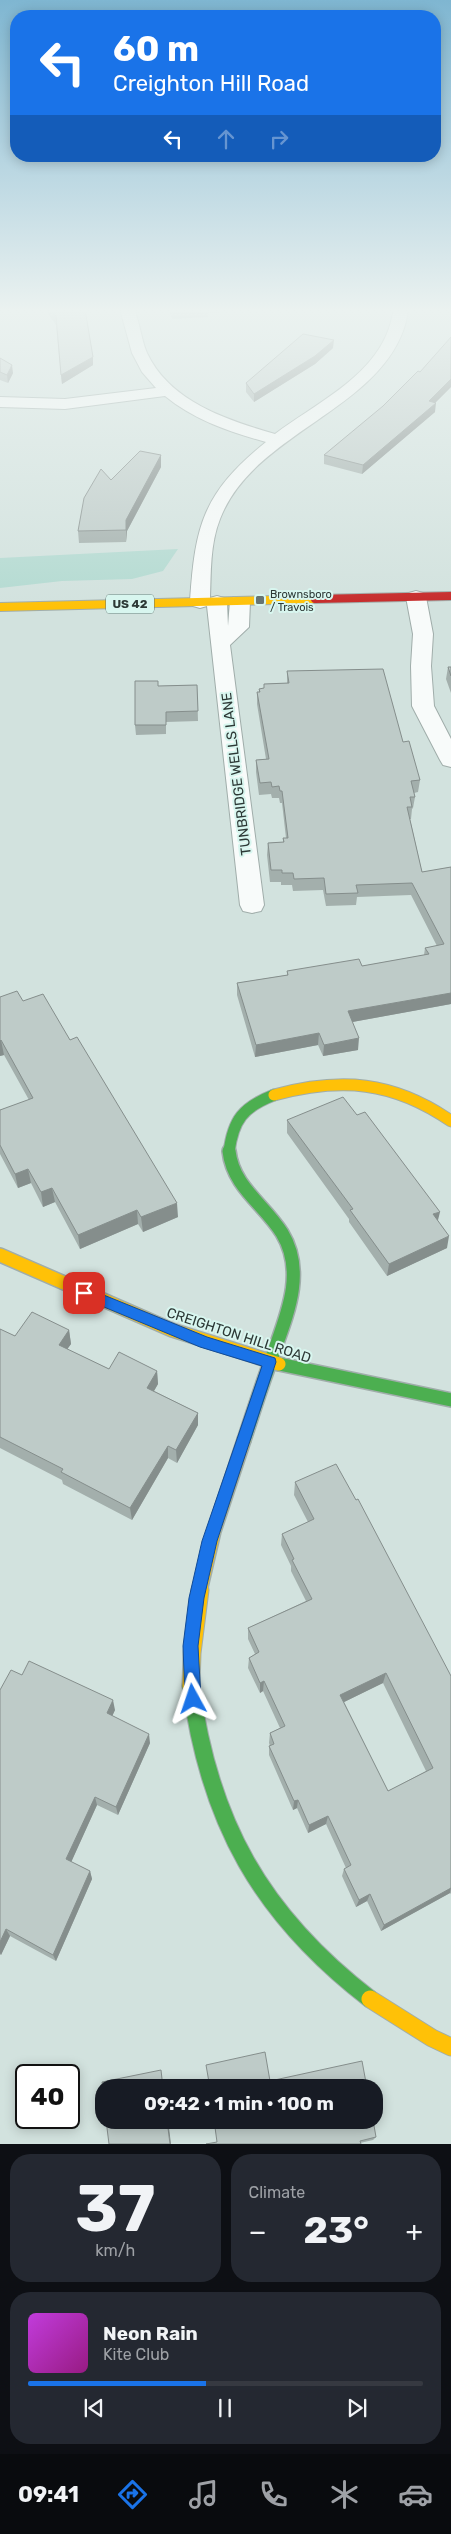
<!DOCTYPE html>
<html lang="en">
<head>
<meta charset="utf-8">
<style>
	:root { --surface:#171b24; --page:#242831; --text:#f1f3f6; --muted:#9ea1a6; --line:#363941; --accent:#1a73e8 }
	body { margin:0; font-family:Rubik,sans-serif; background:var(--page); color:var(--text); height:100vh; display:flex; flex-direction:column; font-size:19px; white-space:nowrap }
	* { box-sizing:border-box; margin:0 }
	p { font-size:16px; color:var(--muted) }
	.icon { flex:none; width:28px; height:28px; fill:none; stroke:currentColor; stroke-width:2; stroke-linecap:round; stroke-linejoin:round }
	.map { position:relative; height:2144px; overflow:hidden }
	.side { display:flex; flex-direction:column; gap:10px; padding:10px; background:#0d0f14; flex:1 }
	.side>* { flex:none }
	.guide { position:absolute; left:10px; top:10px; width:431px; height:152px; border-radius:20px; box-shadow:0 2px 12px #0003; background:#1a73e8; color:#fff; overflow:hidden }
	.speed { position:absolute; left:15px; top:2064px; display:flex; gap:10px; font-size:25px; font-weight:700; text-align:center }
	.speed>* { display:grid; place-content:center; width:65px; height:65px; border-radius:50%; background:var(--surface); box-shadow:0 2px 12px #0003; line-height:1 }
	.speed .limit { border:2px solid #111; border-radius:8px; background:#fff; color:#111 }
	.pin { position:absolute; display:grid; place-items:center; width:42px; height:42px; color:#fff; margin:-21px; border-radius:10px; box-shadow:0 2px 8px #0006 }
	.me { position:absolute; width:55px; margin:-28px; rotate:355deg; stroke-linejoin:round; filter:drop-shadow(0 0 4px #0008) }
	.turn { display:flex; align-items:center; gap:18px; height:105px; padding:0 20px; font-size:22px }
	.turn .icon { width:65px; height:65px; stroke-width:2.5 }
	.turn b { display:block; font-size:35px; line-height:42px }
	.lanes { display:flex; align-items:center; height:48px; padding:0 20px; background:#0003; justify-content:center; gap:25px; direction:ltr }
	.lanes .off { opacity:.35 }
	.big { font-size:38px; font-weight:700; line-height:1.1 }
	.side .card { flex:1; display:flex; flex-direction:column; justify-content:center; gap:8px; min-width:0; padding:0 18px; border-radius:20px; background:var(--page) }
	.side .dial { align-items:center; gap:0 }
	.dial b { font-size:65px; line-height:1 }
	.song { display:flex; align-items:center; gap:15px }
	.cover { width:60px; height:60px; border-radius:8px; background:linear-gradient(135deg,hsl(290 70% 55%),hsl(310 70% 35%)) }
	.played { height:5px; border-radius:2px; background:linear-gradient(90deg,var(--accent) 45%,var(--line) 45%) }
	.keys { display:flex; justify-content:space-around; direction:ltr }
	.heat { display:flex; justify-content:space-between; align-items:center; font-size:28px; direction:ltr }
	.side .tiles { flex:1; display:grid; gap:10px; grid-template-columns:1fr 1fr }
	.card:last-child { grid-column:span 2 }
	.trip { position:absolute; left:95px; top:2079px; width:288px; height:50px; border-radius:20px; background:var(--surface); box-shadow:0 2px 12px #0003; font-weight:700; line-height:50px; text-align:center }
	.tabs { display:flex; height:80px; justify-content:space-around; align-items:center; background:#090b0e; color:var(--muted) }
	.tabs .icon { width:35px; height:35px }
	.tabs .selected { color:var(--accent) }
	.tabs b { font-size:22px; color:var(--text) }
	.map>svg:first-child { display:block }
	.green { fill:#b3dad1 }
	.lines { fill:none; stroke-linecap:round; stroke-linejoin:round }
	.street-casing { stroke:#a0adaa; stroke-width:2 }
	.fast-far2-casing { stroke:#a0adaa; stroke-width:13 }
	.fast-far1-casing { stroke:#a0adaa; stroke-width:16 }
	.fast-casing { stroke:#a0adaa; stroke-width:19 }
	.slow-far3-casing { stroke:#a0adaa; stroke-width:10 }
	.slow-far2-casing { stroke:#a0adaa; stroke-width:13 }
	.slow-far1-casing { stroke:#a0adaa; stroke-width:16 }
	.slow-casing { stroke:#a0adaa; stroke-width:19 }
	.jam-casing { stroke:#a0adaa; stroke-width:10 }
	.street { fill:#f8fbfa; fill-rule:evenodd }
	.fast-far2 { stroke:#4caf50; stroke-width:11 }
	.fast-far1 { stroke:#4caf50; stroke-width:13 }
	.fast { stroke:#4caf50; stroke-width:17 }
	.slow-far3 { stroke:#ffc107; stroke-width:8 }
	.slow-far2 { stroke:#ffc107; stroke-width:11 }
	.slow-far1 { stroke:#ffc107; stroke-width:13 }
	.slow { stroke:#ffc107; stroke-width:17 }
	.jam { stroke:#c62828; stroke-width:8 }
	.wall { fill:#a3afac; fill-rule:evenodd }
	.shaded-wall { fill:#858e8c }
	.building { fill:#becbc8; stroke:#858e8c; fill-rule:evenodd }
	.route { fill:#1a73e8; stroke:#114b97 }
	.poi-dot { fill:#677471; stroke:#d8f6ef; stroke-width:2 }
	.labels { text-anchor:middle; stroke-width:4; stroke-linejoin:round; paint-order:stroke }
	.far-poi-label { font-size:11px; fill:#2d3936; stroke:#d8f6ef; text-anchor:start }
	.shield { fill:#d8f6ef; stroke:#60726e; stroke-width:1 }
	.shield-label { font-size:12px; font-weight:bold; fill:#2d3936 }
	.street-label { font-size:14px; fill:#2d3936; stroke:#d8f6ef }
</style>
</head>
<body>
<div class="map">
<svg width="451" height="2144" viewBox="0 0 451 2144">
	<rect width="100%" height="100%" fill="#d2e2de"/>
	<!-- green -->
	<path class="green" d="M178 549 163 571 132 579 62 581 0 588V558Z"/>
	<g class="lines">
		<!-- street casing -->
		<g class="street-casing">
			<path id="street" d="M120 309H134C140 323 141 339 147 353 170 402 227 420 275 434 313 405 370 379 388 331 391 324 392 316 394 309H408C407 316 406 324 403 331 373 412 252 435 220 519 210 544 211 572 210 598L217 596 224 598 227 602 228 626 230 601 233 597H247L250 601 249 627 230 645 264 905 261 911 252 913 243 911 240 905 207 606 200 608 193 606 190 602C195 525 203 493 266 442 230 432 194 420 165 396L65 409 0 407V397L65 399 156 388 142 372 132 353Z
				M416 591 423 593 426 597 433 634 431 666 434 706 451 739V767L443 765 440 760 412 706 411 666 413 634 406 597 409 593Z"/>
		</g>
		<!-- fast-far2 casing -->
		<g class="fast-far2-casing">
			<path id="fast-far2" d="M229 1152C233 1120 243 1107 274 1095"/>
		</g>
		<!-- fast-far1 casing -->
		<g class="fast-far1-casing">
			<path id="fast-far1" d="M229 1151C233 1187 264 1204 282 1233 307 1274 285 1319 271 1360 261 1387 253 1413 244 1440
				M279 1364 451 1400"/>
		</g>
		<!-- fast casing -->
		<g class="fast-casing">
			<path id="fast" d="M191 1686C209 1822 261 1915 370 1999"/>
		</g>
		<!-- slow-far3 casing -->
		<g class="slow-far3-casing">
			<path id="slow-far3" d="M0 607 315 599"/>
		</g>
		<!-- slow-far2 casing -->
		<g class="slow-far2-casing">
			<path id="slow-far2" d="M274 1095C341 1077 393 1081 451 1121"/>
		</g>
		<!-- slow-far1 casing -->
		<g class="slow-far1-casing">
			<path id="slow-far1" d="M0 1255 172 1330 279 1364
				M200 1591 214 1531 244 1440"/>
		</g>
		<!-- slow casing -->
		<g class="slow-casing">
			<path id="slow" d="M191 1686 192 1653 200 1590
				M370 1999 432 2038 451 2047"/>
		</g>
		<!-- jam casing -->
		<g class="jam-casing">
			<path id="jam" d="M315 599 451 596"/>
		</g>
		<!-- street -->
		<use href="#street" class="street"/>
		<!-- fast-far2 -->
		<use href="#fast-far2" class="fast-far2"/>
		<!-- fast-far1 -->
		<use href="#fast-far1" class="fast-far1"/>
		<!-- fast -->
		<use href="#fast" class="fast"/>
		<!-- slow-far3 -->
		<use href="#slow-far3" class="slow-far3"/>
		<!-- slow-far2 -->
		<use href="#slow-far2" class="slow-far2"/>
		<!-- slow-far1 -->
		<use href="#slow-far1" class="slow-far1"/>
		<!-- slow -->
		<use href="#slow" class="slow"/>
		<!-- jam -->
		<use href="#jam" class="jam"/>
	</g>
	<!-- wall -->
	<path class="wall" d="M45 309H85L93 357V365L62 384 56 325Z
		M168 309H223V312L208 313V317L172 319Z
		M318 309H354V310H318Z
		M333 348 315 364 254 402 246 392V383Z
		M0 358 13 373 8 383 0 380Z
		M451 387 435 403V412L362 474 324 464V455Z
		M161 455V467L127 531 126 542 79 543 78 531Z
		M448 667H451V693L446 679Z
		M287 671 403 742 420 780 418 792 414 793 415 797 413 808 412 809 411 819H410L422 872 451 867V1004L352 1022 358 1050 323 1056 318 1045 255 1057 237 995V983L287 975V971L362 966 424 955 425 948 437 946 411 895 357 897 356 905 326 906 323 890 293 891 292 885H281V882H270L267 855 268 843 283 842V838H286L282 803H280L279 798H272L271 794 259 795 256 772V760L266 759 257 704V692H259V689L264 688V684L287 683Z
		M197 685 198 721 166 722V734L136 735 135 725 158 686Z
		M0 997 23 1001 178 1217 143 1232 138 1224 80 1249 55 1202 43 1207 31 1183 18 1188 0 1154V1110L29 1100 4 1055 0 1056Z
		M287 1120 438 1221 447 1248 387 1276 349 1222V1219L287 1133Z
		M0 1329 15 1336 69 1330 71 1344 67 1349 109 1369 157 1371 158 1384 154 1391 198 1413V1425L177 1463 168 1458 132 1520 63 1484 62 1480 0 1448Z
		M295 1482 451 1676V1894L450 1893 381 1931 367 1901 356 1907 342 1876 344 1869 346 1868 326 1824 308 1833 297 1808 293 1810 269 1755V1746H270L269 1743 270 1733 280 1728 263 1691 260 1693 248 1668 249 1658 255 1654 248 1639V1628L306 1601 291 1571V1566L281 1545 282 1534 308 1522 294 1495ZM383 1683 426 1771 388 1791 344 1702Z
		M0 1690 115 1710 112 1716 150 1743 118 1815 97 1805 71 1862 90 1871 92 1879 56 1961 10 1936 1 1955 0 1954Z
		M376 2137 373 2140 360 2143 206 2144Z"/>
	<!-- shaded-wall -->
	<path class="shaded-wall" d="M334 340 333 348 315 364 254 402V394Z
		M93 357V365L62 384 61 375Z
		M12 365 13 373 8 383 7 375Z
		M451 377V387L429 409 436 403 435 412 362 474 363 465 429 401Z
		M161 455V467L127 531 126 542V520Z
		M451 993V1004L347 1023 348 1011Z
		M319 1033 318 1045 255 1057 256 1045Z
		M359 1038 358 1050 323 1056 324 1045Z
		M1 1040 4 1055 0 1056V1041Z
		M28 1169 31 1183 18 1188 15 1174Z
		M52 1188 55 1202 43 1207 41 1192Z
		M177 1203 178 1217 143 1232 141 1217Z
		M137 1210 138 1224 80 1249 78 1235Z
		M440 1212 437 1224 433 1214Z
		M449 1236 447 1248 387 1276 389 1264Z
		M69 1330 71 1344 61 1358 59 1345Z
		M157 1371 158 1384 148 1401 147 1388Z
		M198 1413V1425L177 1463 176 1450Z
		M168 1446V1458L132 1520 130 1508Z
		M386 1673 383 1683 338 1705 340 1695Z
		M264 1681 263 1691 260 1693V1683Z
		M113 1700 115 1710 109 1723 107 1713Z
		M149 1734 150 1743 118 1815 116 1807Z
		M95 1797 97 1805 69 1867 66 1859Z
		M298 1800 297 1808 293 1810 294 1801Z
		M328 1816 326 1824 308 1833 309 1825Z
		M90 1871 92 1879 56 1961 53 1955Z
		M451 1888 450 1893 381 1931 384 1925Z
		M370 1894 367 1901 356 1907 359 1900Z
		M6 1929 10 1936 1 1955 0 1953V1942Z
		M167 2120H168L171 2144H170Z"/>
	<!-- building -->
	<path class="building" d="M50 309H85L93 357 61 375 56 316Z
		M171 309H207L172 311Z
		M303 334 334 340 315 356 254 394 246 383Z
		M451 337V379L429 401 436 403 363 465 324 455 383 406 418 371 420 372Z
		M0 358 12 365 7 375 0 372Z
		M140 451 161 455 126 520V530L78 531 84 498 101 469 111 480Z
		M448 667H451V676Z
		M383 669 403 742 409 741 420 780 411 781 415 797H410L412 807H407L422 872 451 867V993L348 1011 359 1038 324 1045 319 1033 256 1045 237 983 288 975 287 971 359 959 362 966 429 954 425 948 444 944 412 883 356 885 358 893 326 894 324 878 294 879 293 873H282V870H271L268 843 284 842 283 838H288L282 791H280L279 786 272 787 271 782 260 783 256 760 269 759 257 692H260L259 689 264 688V684L289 683 287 671Z
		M135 681H158V686L197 685 198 711 166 712V725H135Z
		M17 991 23 1001 43 994 70 1040 77 1037 177 1203 141 1217 137 1210 78 1235 52 1188 41 1192 28 1169 15 1174 0 1145V1110L33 1098 1 1040 0 1041V997Z
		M343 1097 357 1115 365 1112 440 1212 433 1214 449 1236 389 1264 350 1210 353 1209 287 1120Z
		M32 1312 69 1330 59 1345 109 1369 119 1352 157 1371 147 1388 198 1413 176 1450 168 1446 130 1508 61 1472 63 1469 0 1437V1329L15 1336Z
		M336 1464 356 1500 358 1499 451 1676V1888L384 1925 370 1894 359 1900 344 1869 351 1865 328 1816 309 1825 298 1800 294 1801 269 1746 274 1744 270 1733 285 1726 264 1681 260 1683 249 1658 259 1652 248 1628 312 1599 292 1560 294 1559 282 1534 314 1519 295 1482ZM386 1673 433 1768 388 1791 340 1695Z
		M29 1661 113 1700 107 1713 149 1734 116 1807 95 1797 66 1859 90 1871 53 1955 6 1929 0 1942V1690L11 1670 22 1675Z
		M265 2052 270 2081 362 2061 367 2088H210L206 2065Z
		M161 2070 163 2088H104V2095L102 2082Z
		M106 2120H167L170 2144H109Z
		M214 2120H373L376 2137 360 2141 361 2144H206L217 2142Z"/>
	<!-- sky -->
	<linearGradient id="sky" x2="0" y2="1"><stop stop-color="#7fb6d1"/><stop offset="0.51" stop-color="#ebf2f0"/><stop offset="1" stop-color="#ebf2f0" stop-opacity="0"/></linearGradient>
	<rect width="451" height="609" fill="url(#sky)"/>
	<!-- route -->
	<path class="route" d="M84 1287 207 1337 275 1358 276 1362 217 1541 204 1598 198 1646 201 1699 198 1704 193 1707 187 1704 185 1699 183 1646 189 1598 202 1541 262 1366 200 1347 80 1297 78 1293Z"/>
	<!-- markers -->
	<rect class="poi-dot" x="255" y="595" width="10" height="10" rx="2.5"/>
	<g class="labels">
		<!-- far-poi labels -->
		<g class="far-poi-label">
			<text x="270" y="598">Brownsboro<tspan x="270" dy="13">/ Travois</tspan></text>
		</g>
		<!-- shield labels -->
		<rect class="shield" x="106" y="594.5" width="48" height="19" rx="4"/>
		<g class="shield-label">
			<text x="130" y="608">US 42</text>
		</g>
		<!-- street labels -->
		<g class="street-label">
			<text transform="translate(236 774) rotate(-97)" y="5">TUNBRIDGE WELLS LANE</text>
			<text transform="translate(239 1335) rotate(18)" y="5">CREIGHTON HILL ROAD</text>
		</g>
	</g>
</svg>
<div class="speed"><div class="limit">40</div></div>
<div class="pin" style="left:84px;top:1293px;background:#d93025"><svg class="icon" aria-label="arrive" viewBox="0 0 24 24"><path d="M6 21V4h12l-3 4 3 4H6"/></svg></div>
<svg class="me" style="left:193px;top:1699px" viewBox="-20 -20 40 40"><path d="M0-17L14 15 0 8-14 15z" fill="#1a73e8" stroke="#fff" stroke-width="4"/></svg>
<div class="trip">09:42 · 1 min · 100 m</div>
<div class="guide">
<div class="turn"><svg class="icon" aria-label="left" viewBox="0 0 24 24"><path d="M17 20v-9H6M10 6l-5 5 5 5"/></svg><div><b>60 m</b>Creighton Hill Road</div></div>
<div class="lanes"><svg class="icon" aria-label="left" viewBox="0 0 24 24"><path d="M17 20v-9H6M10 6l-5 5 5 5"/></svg><svg class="icon off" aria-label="ahead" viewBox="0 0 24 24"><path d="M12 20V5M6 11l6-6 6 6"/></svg><svg class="icon off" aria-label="right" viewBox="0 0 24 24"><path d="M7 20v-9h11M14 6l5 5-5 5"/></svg></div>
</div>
</div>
<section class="side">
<div class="tiles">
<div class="card dial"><b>37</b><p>km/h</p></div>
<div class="card"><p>Climate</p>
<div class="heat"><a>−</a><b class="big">23°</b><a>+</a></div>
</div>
<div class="card">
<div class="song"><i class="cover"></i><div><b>Neon Rain</b><p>Kite Club</p></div></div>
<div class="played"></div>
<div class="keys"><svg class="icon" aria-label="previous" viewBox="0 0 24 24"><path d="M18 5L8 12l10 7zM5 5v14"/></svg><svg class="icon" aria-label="pause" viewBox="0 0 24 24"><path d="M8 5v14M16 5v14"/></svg><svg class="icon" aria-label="next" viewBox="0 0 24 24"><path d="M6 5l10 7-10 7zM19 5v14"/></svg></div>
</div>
</div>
</section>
<nav class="tabs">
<b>09:41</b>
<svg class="icon selected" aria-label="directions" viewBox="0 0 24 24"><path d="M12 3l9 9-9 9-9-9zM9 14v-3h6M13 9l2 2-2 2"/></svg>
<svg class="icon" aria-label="music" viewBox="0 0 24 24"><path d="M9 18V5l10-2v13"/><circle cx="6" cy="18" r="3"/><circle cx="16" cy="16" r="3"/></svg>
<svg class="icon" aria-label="phone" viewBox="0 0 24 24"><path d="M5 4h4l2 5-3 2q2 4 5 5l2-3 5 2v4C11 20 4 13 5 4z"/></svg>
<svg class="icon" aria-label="climate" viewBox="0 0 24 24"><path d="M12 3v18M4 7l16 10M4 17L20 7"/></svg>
<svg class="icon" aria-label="car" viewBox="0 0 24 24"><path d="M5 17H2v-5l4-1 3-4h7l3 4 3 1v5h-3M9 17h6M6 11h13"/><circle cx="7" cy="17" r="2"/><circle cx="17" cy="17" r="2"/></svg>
</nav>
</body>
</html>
